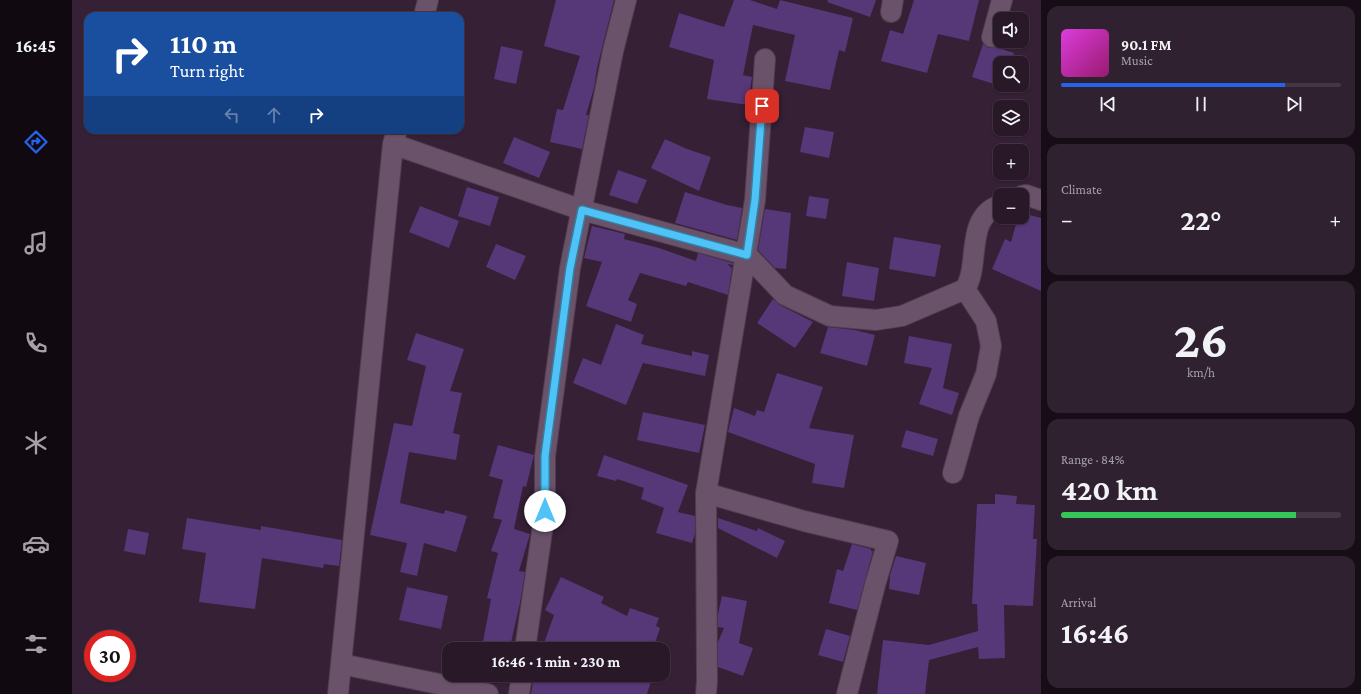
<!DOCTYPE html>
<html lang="en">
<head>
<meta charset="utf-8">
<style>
	:root { --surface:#281828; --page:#302130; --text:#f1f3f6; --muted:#a5a0a8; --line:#443745; --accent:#2563eb }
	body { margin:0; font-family:"Crimson Pro",serif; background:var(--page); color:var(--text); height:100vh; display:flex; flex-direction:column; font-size:15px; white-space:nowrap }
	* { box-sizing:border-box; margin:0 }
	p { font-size:13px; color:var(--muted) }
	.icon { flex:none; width:22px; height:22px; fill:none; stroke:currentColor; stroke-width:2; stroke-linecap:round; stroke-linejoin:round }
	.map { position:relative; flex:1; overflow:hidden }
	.panel { display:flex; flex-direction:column; gap:6px; padding:6px; background:#160d16; width:320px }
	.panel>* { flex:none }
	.hud { position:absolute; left:12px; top:12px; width:380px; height:122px; border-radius:12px; box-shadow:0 1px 3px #0004,0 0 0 1px var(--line); background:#1a4fa0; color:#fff; overflow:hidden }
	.buttons { position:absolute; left:921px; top:12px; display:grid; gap:8px }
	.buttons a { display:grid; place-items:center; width:36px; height:36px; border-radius:8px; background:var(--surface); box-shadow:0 1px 3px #0004,0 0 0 1px var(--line); font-size:20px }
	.speed { position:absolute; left:12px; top:630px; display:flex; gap:8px; font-size:20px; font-weight:700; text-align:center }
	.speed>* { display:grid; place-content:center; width:52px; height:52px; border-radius:50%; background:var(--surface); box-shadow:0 1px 3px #0004,0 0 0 1px var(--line); line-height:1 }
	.speed .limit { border:6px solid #d22; background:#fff; color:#111 }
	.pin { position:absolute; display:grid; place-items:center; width:34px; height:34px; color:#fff; margin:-17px; border-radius:8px; box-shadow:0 2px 6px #0006 }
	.me { position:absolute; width:44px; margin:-22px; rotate:0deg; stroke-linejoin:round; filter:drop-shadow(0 0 3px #0008) }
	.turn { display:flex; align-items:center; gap:14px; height:84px; padding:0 20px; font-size:18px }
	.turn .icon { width:52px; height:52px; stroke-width:2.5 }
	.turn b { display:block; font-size:28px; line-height:34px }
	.lanes { display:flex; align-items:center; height:38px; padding:0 20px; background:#0003; justify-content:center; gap:20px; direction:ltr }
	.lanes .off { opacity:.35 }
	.big { font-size:30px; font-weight:700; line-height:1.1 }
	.panel .card { flex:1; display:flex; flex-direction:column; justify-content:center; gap:6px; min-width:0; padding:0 14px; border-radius:12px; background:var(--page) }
	.panel .dial { align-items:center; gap:0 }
	.dial b { font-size:52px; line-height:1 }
	.song { display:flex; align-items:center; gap:12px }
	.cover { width:48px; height:48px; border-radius:6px; background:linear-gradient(135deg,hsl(300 70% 55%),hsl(320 70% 35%)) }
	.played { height:4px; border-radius:2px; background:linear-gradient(90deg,var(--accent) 80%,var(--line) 80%) }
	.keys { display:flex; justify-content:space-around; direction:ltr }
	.heat { display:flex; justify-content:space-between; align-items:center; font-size:22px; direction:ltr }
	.charge { height:6px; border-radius:3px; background:linear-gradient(90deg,#34c759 84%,var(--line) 0) }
	.trip { position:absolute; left:370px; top:642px; width:228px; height:40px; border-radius:12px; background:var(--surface); box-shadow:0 1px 3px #0004,0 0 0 1px var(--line); font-weight:700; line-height:40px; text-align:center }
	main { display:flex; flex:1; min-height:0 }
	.dock { display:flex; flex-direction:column; width:72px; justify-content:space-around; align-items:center; background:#100a10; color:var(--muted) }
	.dock .icon { width:28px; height:28px }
	.dock .selected { color:var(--accent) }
	.dock b { font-size:18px; color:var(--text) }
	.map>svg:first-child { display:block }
	.building { fill:#563778 }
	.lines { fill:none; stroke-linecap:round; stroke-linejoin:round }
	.street-casing { stroke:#4f3d4e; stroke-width:22 }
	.street { stroke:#6a526a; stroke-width:20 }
	.route-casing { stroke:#337fa1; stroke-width:10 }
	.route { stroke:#4fc3f7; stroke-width:7 }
</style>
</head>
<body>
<main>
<nav class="dock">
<b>16:45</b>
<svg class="icon selected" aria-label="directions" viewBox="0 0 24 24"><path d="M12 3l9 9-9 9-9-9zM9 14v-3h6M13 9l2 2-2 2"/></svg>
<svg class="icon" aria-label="music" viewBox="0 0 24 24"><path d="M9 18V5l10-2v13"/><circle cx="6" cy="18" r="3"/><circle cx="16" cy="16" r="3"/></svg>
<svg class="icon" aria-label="phone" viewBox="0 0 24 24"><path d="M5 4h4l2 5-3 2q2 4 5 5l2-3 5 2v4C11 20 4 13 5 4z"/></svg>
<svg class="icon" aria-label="climate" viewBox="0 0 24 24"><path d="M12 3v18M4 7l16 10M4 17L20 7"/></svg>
<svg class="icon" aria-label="car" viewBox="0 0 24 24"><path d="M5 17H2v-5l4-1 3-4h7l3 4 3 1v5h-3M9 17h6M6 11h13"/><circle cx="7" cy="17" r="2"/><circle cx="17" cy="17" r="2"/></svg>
<svg class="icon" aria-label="filters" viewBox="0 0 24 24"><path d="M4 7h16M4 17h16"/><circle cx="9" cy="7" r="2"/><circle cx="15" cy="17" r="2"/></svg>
</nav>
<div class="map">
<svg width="969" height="694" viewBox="0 0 969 694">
	<rect width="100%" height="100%" fill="#352035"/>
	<!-- building -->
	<path class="building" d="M484 0H542L525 68 522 88 514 115H517L510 149 478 142 485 109 491 110 508 56 472 46Z
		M662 0H678L705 9 708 0 781 18 773 52 767 50 758 90 713 81 723 35 681 25 671 75 680 77 676 105 635 99 642 60 597 47 607 13 652 27Z
		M756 0H804L798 17 755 2Z
		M842 0H907L897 41 866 34 855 73 809 61 818 30 831 34Z
		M911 44 917 48 924 47 942 53 939 63H928V85H931H925L900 77Z
		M429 46 451 51 444 84 422 79Z
		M733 127 762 132 757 158 728 152Z
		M442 137 478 152 467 178 431 163Z
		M593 139 615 149 639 157 627 191 579 168Z
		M546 170 575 180 565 204 537 195Z
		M395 187 427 197 418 226 386 216Z
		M613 192 655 205 670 208 665 240 603 223Z
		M737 196 757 199 754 219 734 216Z
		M348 206 387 221 377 248 337 232Z
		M693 209 719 213 714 269 703 268 686 250Z
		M950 213 969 218V291L920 269 933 239 939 242 946 217H950Z
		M520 226 553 234 552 239 587 248 624 261 626 253 661 263V265L655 264 660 268 656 295 616 282 614 286 568 273 556 300 565 304 559 322 514 306 530 262 512 258Z
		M822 237 869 245 863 277 817 269Z
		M424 244 454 256 443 280 414 267Z
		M775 262 807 268 802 301 770 296Z
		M701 299 708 305 741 322 723 348 685 323Z
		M544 324 572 335 569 344 620 356V351L637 355 633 376 571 363 554 405 501 383 511 358 529 365Z
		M756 327 783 330 803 335 795 366 748 353Z
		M344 333 392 349 378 391 390 393 381 433 388 435 384 460 337 452 328 503 372 514 373 510 395 516 384 552 352 543 345 576 328 572 335 543 298 535 322 423 340 426 354 366 335 360Z
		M837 336 880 344 871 388 887 393 880 415 847 404 860 368 832 363Z
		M705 373 751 387 737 428 782 435 772 488 740 483 743 464 656 432 662 408 683 416 685 410 692 412Z
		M571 412 633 425 627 453 565 440Z
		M834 430 866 439 861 456 829 447Z
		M426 445 462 455 454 487 451 486 442 529 458 534 447 571 453 572 448 603 438 647 411 642 419 599 415 598 426 553 419 551 430 520 421 518 431 480 417 476Z
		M532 455 616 485 606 512 623 516V534L620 543 584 533 592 508 569 499 572 488 545 479 544 481 525 476Z
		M923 494 945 496 944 504 963 505 961 539H965L961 606 932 605 933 658 907 659 906 647 857 660 853 694H805L811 640 857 645 906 631 905 604H900L905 504H923Z
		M115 518 189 530V526L270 540 267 566 252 564 251 568 190 558 183 609 127 602 134 553 110 549Z
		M646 518 685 531 686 528 713 541 705 558 646 528Z
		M56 529 77 533 73 555 52 551Z
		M780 544 799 549V551H801L785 610 757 603 765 569 771 571Z
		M824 556 854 563 847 595 817 589 818 575Z
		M489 577 532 597 529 603 555 616 558 608 587 618 584 626 588 628 581 649H470L482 615 473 610Z
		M335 587 376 596 369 629 327 620Z
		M650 596 675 601 667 643 681 648 671 676 646 667V642L652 628 646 627V614Z
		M754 629 778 636 771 662 746 655Z
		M462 675H581L575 694H459Z"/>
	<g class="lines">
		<!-- street casing -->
		<g class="street-casing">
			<path id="street" d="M819 12 821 0
				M352 16 356 0
				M920 37 930 0
				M321 144 510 210 675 255 713 295 758 316 804 320 830 316 893 289C909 264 892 218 928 205
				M950 196 954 195 969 200
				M881 473 897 416 914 374 919 346 914 321 893 289
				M634 493 732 521 816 541 803 585 775 694
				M453 649 473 511V456L498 268 541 51 554 0
				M269 664 416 694
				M266 694 321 144 325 130
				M447 694 450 675
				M634 694 635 681 634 493 683 200 693 59"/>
		</g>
		<!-- street -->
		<use href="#street" class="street"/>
	</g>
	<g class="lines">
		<!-- route casing -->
		<g class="route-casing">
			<path id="route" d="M473 511V456L498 268 510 210 675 255 683 200 690 106"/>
		</g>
		<!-- route -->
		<use href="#route" class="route"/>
	</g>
</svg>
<div class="buttons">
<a><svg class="icon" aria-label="sound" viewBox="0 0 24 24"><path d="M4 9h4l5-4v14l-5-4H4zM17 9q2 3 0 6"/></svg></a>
<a><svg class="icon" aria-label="search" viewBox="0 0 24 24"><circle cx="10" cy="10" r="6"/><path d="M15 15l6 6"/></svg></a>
<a><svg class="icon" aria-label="layers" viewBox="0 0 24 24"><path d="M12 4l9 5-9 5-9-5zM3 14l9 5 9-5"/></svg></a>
<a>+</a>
<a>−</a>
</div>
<div class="speed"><div class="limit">30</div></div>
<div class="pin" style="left:690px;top:106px;background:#d93025"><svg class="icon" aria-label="arrive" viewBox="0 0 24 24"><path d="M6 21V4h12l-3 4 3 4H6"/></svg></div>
<svg class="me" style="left:473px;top:511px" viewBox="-20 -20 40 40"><circle r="19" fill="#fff"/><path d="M0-13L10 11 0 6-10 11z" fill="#4fc3f7"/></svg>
<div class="trip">16:46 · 1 min · 230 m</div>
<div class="hud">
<div class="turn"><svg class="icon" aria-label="right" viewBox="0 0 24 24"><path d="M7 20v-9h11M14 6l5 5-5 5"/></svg><div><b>110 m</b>Turn right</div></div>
<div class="lanes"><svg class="icon off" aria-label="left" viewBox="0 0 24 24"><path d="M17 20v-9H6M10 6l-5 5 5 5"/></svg><svg class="icon off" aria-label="ahead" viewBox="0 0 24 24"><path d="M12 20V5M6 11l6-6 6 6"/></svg><svg class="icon" aria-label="right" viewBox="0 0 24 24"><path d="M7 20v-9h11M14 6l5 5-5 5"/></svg></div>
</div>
</div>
<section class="panel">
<div class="card">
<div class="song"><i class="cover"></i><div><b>90.1 FM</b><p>Music</p></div></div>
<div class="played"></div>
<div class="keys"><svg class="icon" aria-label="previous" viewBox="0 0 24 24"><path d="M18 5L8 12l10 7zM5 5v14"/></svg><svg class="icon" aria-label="pause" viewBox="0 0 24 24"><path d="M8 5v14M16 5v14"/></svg><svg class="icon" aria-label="next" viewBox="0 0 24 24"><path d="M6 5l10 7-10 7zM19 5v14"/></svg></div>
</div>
<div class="card"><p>Climate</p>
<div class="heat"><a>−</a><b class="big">22°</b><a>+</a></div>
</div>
<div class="card dial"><b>26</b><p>km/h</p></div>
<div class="card"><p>Range · 84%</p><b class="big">420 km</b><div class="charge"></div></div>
<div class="card"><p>Arrival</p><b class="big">16:46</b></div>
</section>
</main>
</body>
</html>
